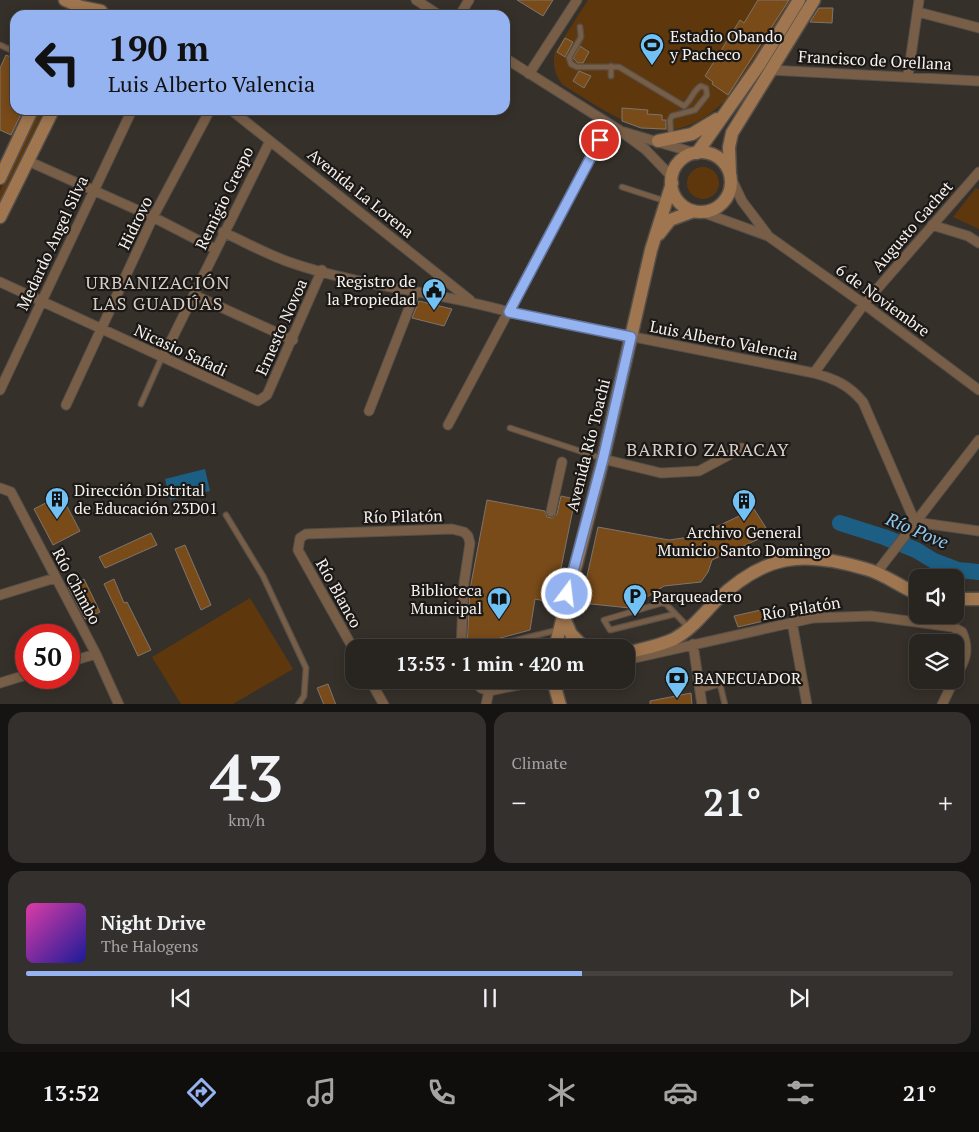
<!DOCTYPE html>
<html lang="en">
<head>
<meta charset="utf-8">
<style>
	:root { --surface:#282420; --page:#34302d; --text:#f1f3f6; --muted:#a5a4a5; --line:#44413e; --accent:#95b2f1 }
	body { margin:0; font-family:"PT Serif",serif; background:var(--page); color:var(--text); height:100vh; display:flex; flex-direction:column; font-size:19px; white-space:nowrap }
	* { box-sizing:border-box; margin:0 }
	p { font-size:16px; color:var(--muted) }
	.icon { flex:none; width:28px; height:28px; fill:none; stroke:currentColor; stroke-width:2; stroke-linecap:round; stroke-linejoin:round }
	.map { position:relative; height:704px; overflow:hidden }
	.side { display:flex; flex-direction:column; gap:8px; padding:8px; background:#161412; flex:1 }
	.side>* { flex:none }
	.guide { position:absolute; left:10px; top:10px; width:500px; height:105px; border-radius:15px; box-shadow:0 2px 12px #0003,0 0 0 1px var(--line); background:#95b2f1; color:#111; overflow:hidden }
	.tools { position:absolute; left:909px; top:569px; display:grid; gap:10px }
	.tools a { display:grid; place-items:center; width:55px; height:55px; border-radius:10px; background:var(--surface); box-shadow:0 2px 12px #0003,0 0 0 1px var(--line); font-size:25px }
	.speed { position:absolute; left:15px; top:624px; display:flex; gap:10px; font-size:25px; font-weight:700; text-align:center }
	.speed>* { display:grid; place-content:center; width:65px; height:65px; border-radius:50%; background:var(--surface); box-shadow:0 2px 12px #0003,0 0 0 1px var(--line); line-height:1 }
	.speed .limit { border:8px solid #d22; background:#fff; color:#111 }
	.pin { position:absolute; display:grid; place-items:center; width:42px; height:42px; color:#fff; margin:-21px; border:2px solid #fff; border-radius:50%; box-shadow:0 1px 5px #0007 }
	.me { position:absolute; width:55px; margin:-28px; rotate:15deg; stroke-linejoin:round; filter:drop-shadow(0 0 4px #0008) }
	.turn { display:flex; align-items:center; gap:18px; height:105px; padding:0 15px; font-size:22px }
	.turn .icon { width:65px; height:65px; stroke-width:2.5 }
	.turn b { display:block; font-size:35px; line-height:42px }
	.big { font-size:38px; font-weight:600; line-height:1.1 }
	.side .widget { flex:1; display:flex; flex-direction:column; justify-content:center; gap:8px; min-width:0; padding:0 18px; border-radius:15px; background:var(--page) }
	.side .dial { align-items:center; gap:0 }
	.dial b { font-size:65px; line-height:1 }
	.song { display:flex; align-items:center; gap:15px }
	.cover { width:60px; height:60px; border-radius:8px; background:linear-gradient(135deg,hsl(320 70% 55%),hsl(240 70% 35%)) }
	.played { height:5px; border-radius:2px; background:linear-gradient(90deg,var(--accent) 60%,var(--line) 60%) }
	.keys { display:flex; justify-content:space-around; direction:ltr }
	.heat { display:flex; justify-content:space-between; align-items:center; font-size:28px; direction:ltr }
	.side .tiles { flex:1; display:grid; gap:8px; grid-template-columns:1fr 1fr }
	.widget:last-child { grid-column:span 2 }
	.trip { position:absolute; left:345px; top:639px; width:290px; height:50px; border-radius:15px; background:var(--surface); box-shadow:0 2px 12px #0003,0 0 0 1px var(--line); font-weight:600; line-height:50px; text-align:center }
	.tab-bar { display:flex; height:80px; justify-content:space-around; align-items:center; background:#100e0d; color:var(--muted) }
	.tab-bar .icon { width:35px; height:35px }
	.tab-bar .on { color:var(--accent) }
	.tab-bar b { font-size:22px; color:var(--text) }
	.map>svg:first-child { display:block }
	.green { fill:#5e380c }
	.water { fill:#1d5f84 }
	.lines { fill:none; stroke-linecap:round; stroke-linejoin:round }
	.river { stroke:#1d5f84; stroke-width:16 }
	.building { fill:#794b19; stroke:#7c756f }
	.lane-casing { stroke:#554f49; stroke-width:7 }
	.street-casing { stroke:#554f49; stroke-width:11 }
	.secondary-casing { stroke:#554f49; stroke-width:15 }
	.lane { stroke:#785e46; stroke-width:4.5 }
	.street { stroke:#785e46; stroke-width:9 }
	.secondary { stroke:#9f764f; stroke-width:12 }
	.route-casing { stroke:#61749d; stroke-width:12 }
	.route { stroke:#95b2f1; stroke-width:9 }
	.labels { text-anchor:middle; stroke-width:4.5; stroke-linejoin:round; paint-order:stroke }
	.poi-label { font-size:16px; fill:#f6f2ee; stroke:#1b1816; text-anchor:start }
	.street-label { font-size:16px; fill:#f6f2ee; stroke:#1b1816 }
	.neighbourhood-label { font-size:18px; letter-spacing:1px; fill:#d6cec7; stroke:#1b1816 }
	.water-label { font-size:18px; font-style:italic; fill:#8dcaf3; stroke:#1b1816 }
</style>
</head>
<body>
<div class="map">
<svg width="979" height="705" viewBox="0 0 979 705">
	<rect width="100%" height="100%" fill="#36302a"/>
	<!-- green -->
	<path class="green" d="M588 0H792L730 96C668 159 625 123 563 85 555 75 552 65 555 52Z
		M38 110H44L0 202V191Z
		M687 183a16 16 0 1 1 32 0a16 16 0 1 1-32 0Z
		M976 188 979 190V229L953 217Z
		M250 598 293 669 233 704H181L152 657Z"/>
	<!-- water -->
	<path class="water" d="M205 469 210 491 170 500 165 479Z"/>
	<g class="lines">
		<!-- river -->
		<path class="river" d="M840 523 884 537 916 550 934 561 958 570 979 572"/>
	</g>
	<!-- building -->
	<path class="building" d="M517 0H553L543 16Z
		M758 0H789L728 95 712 84 713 82 705 76 740 20 744 23Z
		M819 8H833L832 23 810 22Z
		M565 38 573 42 565 57 557 52Z
		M580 46 589 52 583 63H578L573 58Z
		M6 55 15 59V110H23L11 135 0 130V68Z
		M579 71 591 76 584 88 573 81Z
		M622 108 648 110 647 114 662 115V120H666V129L641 128 622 121Z
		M419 301 452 309 444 326 412 318Z
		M61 495 80 531 53 545 34 509Z
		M561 496 575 499 554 603 535 599 530 630 467 647 470 589 487 500 545 511 547 517 552 518 557 514Z
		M754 509 770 534 712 560 708 572 701 582 664 586 630 608 581 603 598 527 669 540 697 536Z
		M151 533 157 545 105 568 99 557Z
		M185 545 211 605 201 610 175 549Z
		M84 579 100 612 85 619 68 587Z
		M114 579 124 603 127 602 151 650 138 656 104 584Z
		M765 609 768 620 738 627 734 616Z
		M328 684 336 705H324L317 688Z
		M691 693 692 705H650V701Z"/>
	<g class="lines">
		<!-- lane casing -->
		<g class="lane-casing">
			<path id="lane" d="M580 27 581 37 569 58 571 64 577 67H619L684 106C692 100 693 90 701 86L706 88 707 95 695 110 672 116 670 120 671 136
				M0 45 15 52
				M611 66V76
				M622 187 665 201
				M141 404 162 357
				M510 428 601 458
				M226 515 263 576 306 668 304 696 298 705
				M675 614 610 630 604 620 662 603 666 604 688 627
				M484 648 558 630
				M700 690 720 684 725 705"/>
		</g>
		<!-- street casing -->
		<g class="street-casing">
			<path id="street" d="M416 0 439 15
				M918 12 979 28
				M460 15 469 0
				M505 58 619 130 645 149 672 177
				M770 70 979 81
				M529 74 577 0
				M908 76 919 0
				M231 110 470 300
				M624 132 695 153
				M28 161 153 217 215 249
				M730 176 742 201 767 234
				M699 211 768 236 864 304 979 390
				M932 225 968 236 979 243
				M223 232C245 242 266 254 289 262 360 287 437 291 509 312L814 373C835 379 849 385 863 402L915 522
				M0 282 258 401 267 395 322 270
				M194 295 293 340
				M163 357 270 141
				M814 373 864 304 979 172
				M0 390 132 110
				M66 405 153 217 210 110
				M369 411 415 293
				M448 425 608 124
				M603 459 661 473 699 471 742 448
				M0 488 11 492 96 654 119 705
				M551 512 562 462
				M915 522 979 531
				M877 572 979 440
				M0 595 55 578
				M792 622 807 705
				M693 644 702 705
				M354 650 298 550 300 538 306 534 452 529 464 532 468 536 470 543 464 583 461 648
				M626 660 813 618 871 616 953 627 962 632C970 651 965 661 955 678
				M69 662 96 654
				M370 680 384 705
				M472 680 481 688 489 691 543 680
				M0 683 26 675
				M486 705 489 691
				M942 705 954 680"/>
		</g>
		<!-- secondary casing -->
		<g class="secondary-casing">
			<path id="secondary" d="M65 0 81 7 101 11
				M658 141 692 134 717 119
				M671 182a30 30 0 1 1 60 0a30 30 0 1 1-60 0Z
				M697 153 759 65 799 0
				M730 174 729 147 732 133 814 0
				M0 178 32 110
				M0 217 53 110
				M659 234 670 220 694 211
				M955 599H979
				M562 613 571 634 585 648
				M555 648 603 459 651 250 672 183
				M626 653C642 649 659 646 674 639 691 630 703 614 716 601 765 554 802 550 866 569 885 574 900 587 918 594
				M553 680 560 705"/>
		</g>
		<!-- lane -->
		<use href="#lane" class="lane"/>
		<!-- street -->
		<use href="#street" class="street"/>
		<!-- secondary -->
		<use href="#secondary" class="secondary"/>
	</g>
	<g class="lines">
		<!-- route casing -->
		<g class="route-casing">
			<path id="route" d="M567 594 603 459 631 337 509 312 600 140"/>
		</g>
		<!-- route -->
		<use href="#route" class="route"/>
	</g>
	<!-- icons -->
	<defs>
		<g id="stadium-pin" transform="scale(1.25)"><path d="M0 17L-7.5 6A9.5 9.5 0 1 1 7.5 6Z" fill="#71c1f4" stroke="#1b1816"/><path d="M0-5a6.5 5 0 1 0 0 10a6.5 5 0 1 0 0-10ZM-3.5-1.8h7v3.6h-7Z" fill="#111"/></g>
		<g id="civic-pin" transform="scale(1.25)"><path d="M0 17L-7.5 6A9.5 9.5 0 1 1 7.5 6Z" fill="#71c1f4" stroke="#1b1816"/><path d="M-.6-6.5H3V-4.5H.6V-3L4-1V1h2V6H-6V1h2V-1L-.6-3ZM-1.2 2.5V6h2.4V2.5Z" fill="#111"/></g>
		<g id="building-pin" transform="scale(1.25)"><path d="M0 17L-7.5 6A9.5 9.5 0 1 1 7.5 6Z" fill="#71c1f4" stroke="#1b1816"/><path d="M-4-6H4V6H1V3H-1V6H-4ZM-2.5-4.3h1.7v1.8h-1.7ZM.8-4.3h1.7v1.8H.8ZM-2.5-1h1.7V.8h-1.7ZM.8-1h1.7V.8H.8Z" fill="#111"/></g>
		<g id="parking-pin" transform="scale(1.25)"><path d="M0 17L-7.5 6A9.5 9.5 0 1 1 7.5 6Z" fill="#71c1f4" stroke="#1b1816"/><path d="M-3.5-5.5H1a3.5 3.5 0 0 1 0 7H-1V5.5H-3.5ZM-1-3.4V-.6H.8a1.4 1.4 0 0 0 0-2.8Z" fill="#111"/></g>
		<g id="library-pin" transform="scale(1.25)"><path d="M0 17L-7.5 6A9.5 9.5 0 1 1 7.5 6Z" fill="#71c1f4" stroke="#1b1816"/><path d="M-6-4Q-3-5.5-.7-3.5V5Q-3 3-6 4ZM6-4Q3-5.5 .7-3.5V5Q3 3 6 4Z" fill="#111"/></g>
		<g id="bank-pin" transform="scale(1.25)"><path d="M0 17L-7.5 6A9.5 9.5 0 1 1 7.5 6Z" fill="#71c1f4" stroke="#1b1816"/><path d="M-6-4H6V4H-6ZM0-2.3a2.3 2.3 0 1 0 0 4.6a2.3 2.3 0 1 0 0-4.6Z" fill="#111"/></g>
	</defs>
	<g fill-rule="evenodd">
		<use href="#stadium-pin" x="652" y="45"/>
		<use href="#civic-pin" x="434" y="290"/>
		<use href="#building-pin" x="57" y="499"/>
		<use href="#building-pin" x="744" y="501"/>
		<use href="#parking-pin" x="635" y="596"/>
		<use href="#library-pin" x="499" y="599"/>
		<use href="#bank-pin" x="677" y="678"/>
	</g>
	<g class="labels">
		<!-- poi labels -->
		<g class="poi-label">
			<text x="670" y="42">Estadio Obando<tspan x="670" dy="18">y Pacheco</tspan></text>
			<text x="416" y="287" text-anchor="end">Registro de<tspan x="416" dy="18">la Propiedad</tspan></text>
			<text x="74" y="496">Dirección Distrital<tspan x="74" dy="18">de Educación 23D01</tspan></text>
			<text x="744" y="538" text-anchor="middle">Archivo General<tspan x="744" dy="18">Municio Santo Domingo</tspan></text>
			<text x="482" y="596" text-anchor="end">Biblioteca<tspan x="482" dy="18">Municipal</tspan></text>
			<text x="652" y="602">Parqueadero</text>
			<text x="694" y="684">BANECUADOR</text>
		</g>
		<!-- street labels -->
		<g class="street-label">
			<text transform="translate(875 60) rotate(3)" y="6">Francisco de Orellana</text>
			<text transform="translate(361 193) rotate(39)" y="6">Avenida La Lorena</text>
			<text transform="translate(224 198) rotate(-64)" y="6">Remigio Crespo</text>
			<text transform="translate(135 223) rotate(-64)" y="6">Hidrovo</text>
			<text transform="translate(912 226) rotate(-49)" y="6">Augusto Gachet</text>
			<text transform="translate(52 243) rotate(-65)" y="6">Medardo Angel Silva</text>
			<text transform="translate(883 300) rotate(36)" y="6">6 de Noviembre</text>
			<text transform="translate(281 327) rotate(-66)" y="6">Ernesto Novoa</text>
			<text transform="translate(724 340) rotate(11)" y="6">Luis Alberto Valencia</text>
			<text transform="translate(181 350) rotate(25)" y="6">Nicasio Safadi</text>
			<text transform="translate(588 445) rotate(-76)" y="6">Avenida Río Toachi</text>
			<text transform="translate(403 516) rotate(-1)" y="6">Río Pilatón</text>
			<text transform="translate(77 586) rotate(62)" y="6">Río Chimbo</text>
			<text transform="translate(339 593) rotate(61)" y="6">Río Blanco</text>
			<text transform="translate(801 608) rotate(-9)" y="6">Río Pilatón</text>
		</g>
		<!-- neighbourhood labels -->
		<g class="neighbourhood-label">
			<text x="158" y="289">URBANIZACIÓN<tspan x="158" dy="21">LAS GUADÚAS</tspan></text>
			<text x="708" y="456">BARRIO ZARACAY</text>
		</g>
		<!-- water labels -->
		<g class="water-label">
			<text transform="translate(917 531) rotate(23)" y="6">Río Pove</text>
		</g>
	</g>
</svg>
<div class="tools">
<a><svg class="icon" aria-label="sound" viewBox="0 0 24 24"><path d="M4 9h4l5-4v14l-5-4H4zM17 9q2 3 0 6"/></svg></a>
<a><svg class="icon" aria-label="layers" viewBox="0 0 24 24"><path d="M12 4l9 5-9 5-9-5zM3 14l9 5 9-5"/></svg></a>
</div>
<div class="speed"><div class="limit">50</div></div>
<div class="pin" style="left:600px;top:140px;background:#d93025"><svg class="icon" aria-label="arrive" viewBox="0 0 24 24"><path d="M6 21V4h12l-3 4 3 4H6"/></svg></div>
<svg class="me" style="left:567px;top:594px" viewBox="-20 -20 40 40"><circle r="17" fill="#95b2f1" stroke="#fff" stroke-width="3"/><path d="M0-11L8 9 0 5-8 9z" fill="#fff"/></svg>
<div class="trip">13:53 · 1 min · 420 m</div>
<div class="guide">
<div class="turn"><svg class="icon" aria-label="left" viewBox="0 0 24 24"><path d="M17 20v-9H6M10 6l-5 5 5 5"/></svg><div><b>190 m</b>Luis Alberto Valencia</div></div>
</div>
</div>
<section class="side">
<div class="tiles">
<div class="widget dial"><b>43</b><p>km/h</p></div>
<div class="widget"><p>Climate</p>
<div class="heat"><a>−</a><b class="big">21°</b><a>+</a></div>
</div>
<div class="widget">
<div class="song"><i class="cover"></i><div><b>Night Drive</b><p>The Halogens</p></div></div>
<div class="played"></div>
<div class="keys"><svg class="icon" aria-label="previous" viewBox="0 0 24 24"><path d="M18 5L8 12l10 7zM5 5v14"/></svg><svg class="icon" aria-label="pause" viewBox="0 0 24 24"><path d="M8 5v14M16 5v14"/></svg><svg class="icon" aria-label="next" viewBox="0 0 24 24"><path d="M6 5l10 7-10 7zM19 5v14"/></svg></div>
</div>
</div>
</section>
<nav class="tab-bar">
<b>13:52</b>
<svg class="icon on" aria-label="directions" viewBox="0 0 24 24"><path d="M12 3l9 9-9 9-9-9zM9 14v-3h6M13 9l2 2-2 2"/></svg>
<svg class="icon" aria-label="music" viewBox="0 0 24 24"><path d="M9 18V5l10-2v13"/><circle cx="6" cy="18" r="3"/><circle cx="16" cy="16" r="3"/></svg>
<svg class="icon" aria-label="phone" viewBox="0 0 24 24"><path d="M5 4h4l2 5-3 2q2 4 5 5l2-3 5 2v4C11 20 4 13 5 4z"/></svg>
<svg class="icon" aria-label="climate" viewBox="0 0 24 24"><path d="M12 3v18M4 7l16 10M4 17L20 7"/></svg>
<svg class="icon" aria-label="car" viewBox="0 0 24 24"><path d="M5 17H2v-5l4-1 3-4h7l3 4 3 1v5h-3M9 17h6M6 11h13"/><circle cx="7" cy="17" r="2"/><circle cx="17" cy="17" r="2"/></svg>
<svg class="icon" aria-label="filters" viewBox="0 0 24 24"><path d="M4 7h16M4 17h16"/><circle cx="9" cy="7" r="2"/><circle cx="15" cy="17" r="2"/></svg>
<b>21°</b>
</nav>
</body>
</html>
